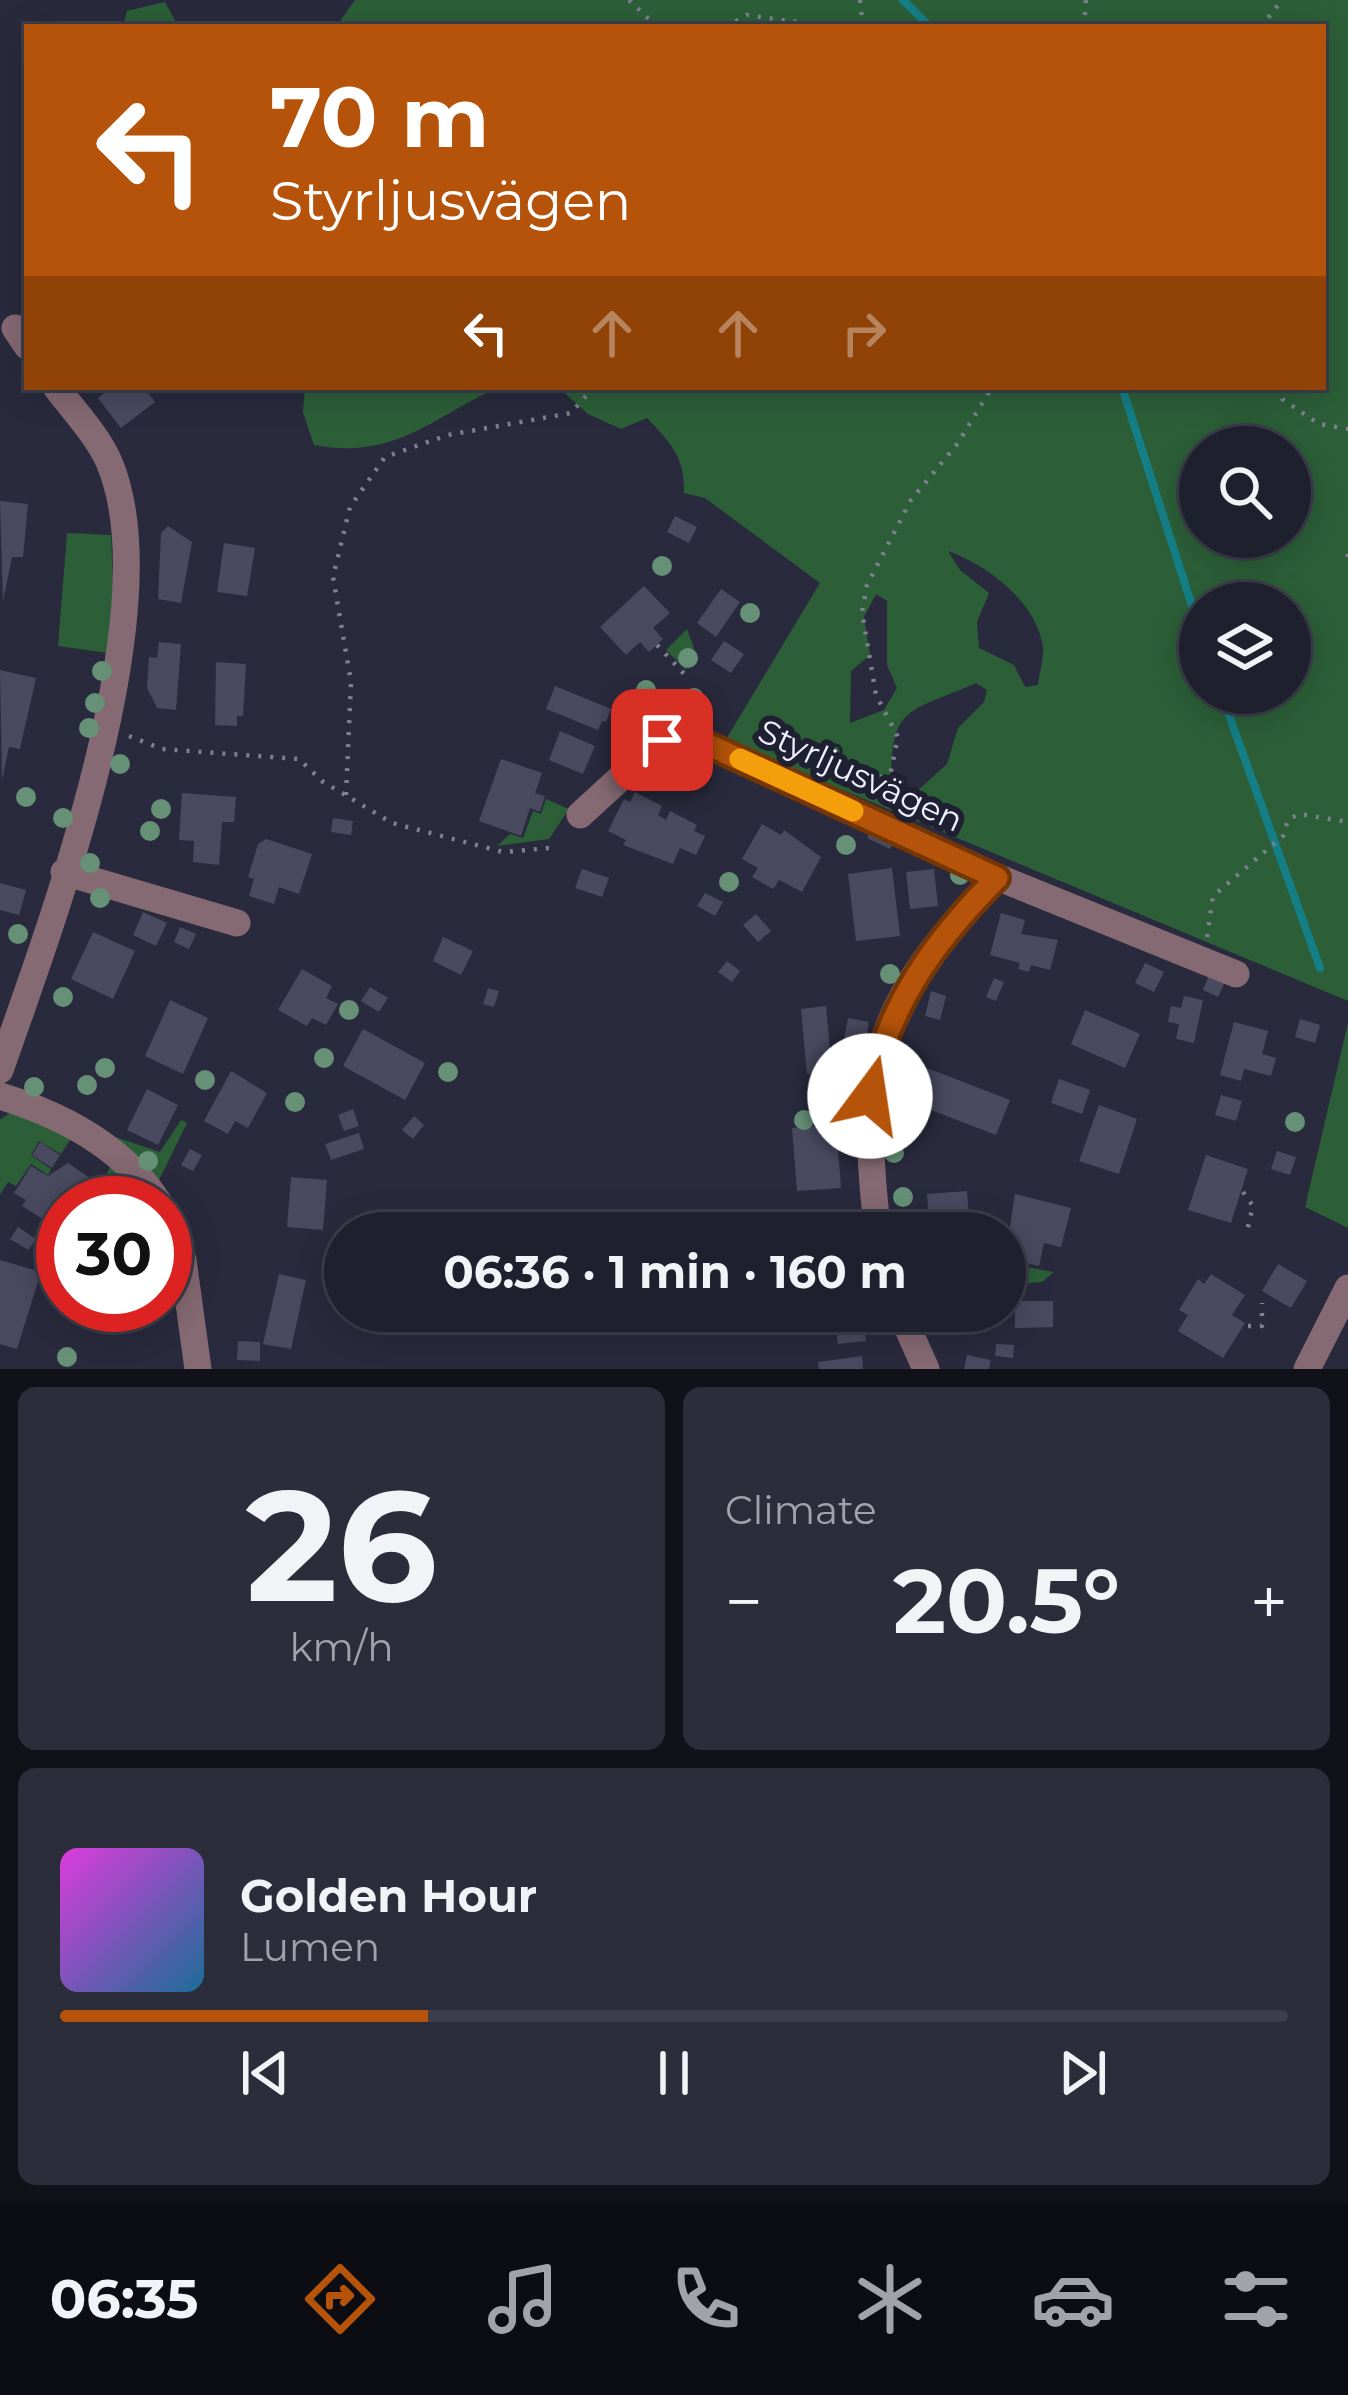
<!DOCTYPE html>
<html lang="en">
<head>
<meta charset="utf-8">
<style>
	:root { --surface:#1f202e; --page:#2c2d3a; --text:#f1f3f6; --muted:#a1a3aa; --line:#3c3e4a; --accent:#b45309 }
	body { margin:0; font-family:Montserrat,sans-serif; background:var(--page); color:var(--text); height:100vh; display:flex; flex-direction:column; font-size:45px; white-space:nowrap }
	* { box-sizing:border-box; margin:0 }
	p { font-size:39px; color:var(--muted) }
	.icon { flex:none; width:66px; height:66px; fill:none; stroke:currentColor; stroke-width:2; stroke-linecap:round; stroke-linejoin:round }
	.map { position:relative; height:1369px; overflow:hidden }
	.details { display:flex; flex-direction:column; gap:18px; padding:18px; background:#111219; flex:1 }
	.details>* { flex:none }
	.hud { position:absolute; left:24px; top:24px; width:1302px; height:366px; border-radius:0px; box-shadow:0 6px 30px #0003,0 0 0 3px var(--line); background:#b45309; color:#fff; overflow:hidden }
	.controls { position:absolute; left:1179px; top:426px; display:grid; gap:24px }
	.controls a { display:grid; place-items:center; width:132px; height:132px; border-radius:50%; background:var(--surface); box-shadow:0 6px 30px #0003,0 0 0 3px var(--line); font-size:60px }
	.speed { position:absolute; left:36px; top:1176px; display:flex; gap:24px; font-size:60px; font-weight:700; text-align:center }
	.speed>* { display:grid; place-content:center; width:156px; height:156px; border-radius:50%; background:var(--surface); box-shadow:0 6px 30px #0003,0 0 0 3px var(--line); line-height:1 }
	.speed .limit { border:18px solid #d22; background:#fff; color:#111 }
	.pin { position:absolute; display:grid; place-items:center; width:102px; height:102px; color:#fff; margin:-51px; border-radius:24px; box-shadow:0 6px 18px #0006 }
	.me { position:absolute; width:132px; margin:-66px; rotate:14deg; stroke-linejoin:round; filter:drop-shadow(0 0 9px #0008) }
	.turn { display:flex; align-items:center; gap:42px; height:252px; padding:0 48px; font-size:54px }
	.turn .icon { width:156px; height:156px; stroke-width:2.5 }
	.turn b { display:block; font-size:84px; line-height:102px }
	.lanes { display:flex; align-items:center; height:114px; padding:0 48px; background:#0003; justify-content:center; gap:60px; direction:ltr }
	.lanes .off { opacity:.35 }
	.big { font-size:90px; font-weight:700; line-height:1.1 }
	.details .widget { flex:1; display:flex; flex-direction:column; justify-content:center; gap:18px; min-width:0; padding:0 42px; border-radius:18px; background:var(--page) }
	.details .dial { align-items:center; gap:0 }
	.dial b { font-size:156px; line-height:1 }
	.song { display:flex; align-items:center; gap:36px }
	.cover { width:144px; height:144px; border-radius:18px; background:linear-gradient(135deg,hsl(300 70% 55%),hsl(200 70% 35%)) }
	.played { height:12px; border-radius:6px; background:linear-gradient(90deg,var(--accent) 30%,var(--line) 30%) }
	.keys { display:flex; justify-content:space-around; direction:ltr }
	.heat { display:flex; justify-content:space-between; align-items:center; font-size:66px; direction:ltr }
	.details .tiles { flex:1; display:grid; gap:18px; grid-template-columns:1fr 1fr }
	.widget:last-child { grid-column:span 2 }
	.trip { position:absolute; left:324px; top:1212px; width:702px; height:120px; border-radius:60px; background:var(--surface); box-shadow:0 6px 30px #0003,0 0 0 3px var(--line); font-weight:700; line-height:120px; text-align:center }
	.tabs { display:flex; height:192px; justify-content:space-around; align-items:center; background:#0c0d12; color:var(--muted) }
	.tabs .icon { width:84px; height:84px }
	.tabs .selected { color:var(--accent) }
	.tabs b { font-size:54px; color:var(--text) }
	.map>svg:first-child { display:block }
	.green { fill:#2c5f38; fill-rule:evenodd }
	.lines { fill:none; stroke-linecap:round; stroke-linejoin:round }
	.stream { stroke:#157f87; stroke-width:8 }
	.building { fill:#494a60 }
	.path { stroke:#7f8091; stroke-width:4.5; stroke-dasharray:3 9; stroke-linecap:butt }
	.minor { stroke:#856973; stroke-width:27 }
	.tree { fill:#669177 }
	.route-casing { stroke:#753606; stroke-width:30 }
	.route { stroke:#b45309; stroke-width:21 }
	.slow { stroke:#f59e0b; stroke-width:21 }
	.labels { text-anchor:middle; stroke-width:12; stroke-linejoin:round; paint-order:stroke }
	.street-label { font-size:33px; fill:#f0f1ff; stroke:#202033 }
</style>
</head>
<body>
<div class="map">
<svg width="1348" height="1369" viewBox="0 0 1348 1369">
	<rect width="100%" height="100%" fill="#292a3d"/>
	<!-- green -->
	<path class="green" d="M355 0H1348V1001L725 741 820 583 705 498 684 493C685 457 671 443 647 418L621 429 588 414 558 387H1323V27H336ZM1200 447H1290V537H1200ZM948 551C987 565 1037 602 1043 647 1044 658 1039 674 1038 685L1025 687 1014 665 979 648 977 622 989 593 960 570ZM876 594 887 601V665L897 688 884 710 850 723 851 671 870 655 864 617ZM1200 603H1290V693H1200ZM976 683 987 690 984 702 958 728 947 764 916 792 891 784C891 703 909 713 976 683Z
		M165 2 178 26 204 27H123L127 11Z
		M305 387H499C430 418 397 460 314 445L303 412Z
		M67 533 111 535 114 604 108 653 58 646Z
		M687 629 694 648 686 670 666 650Z
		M546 799 569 809 549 839 497 846 510 834 523 838 533 811 541 814Z
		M1348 1023V1228L1305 1207Z
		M12 1111 72 1137 61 1154 39 1141 31 1155 51 1169 48 1175 31 1164 16 1186 8 1182 0 1195V1120Z
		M181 1120 187 1123 159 1180 115 1137 160 1152Z
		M111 1165 144 1203H110L97 1194Z
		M1005 1263 1054 1272 1042 1282 1005 1285Z"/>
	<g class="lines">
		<!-- stream -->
		<path class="stream" d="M903 0 930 27
			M1122 387 1200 631
			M1221 693 1320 968"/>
	</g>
	<!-- building -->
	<path class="building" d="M112 387H144L155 402 121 428 98 398Z
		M0 501 28 504 23 557H12L3 601Z
		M675 516 697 527 689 543 667 532Z
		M168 526 192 542 181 603 158 599 161 533Z
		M224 543 255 548 247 596 217 592Z
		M644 586 670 613 653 628 663 639 649 652 640 642 626 655 600 627Z
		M721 589 740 602 716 637 697 623Z
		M724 641 744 654 731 673 711 660Z
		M159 642 181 644 176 710 157 708 147 688 149 657 157 658Z
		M216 662 246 664 243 716H237V726L215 725Z
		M0 670 36 678 20 749 9 747 2 780Z
		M555 686 611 709 606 722 602 721 598 730 546 709Z
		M560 731 595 746 583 774 549 760Z
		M676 753 698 767 687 784 665 770Z
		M501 759 542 773 535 793 545 796 540 812 530 808 521 836 479 821Z
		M635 792 662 806 658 815 666 820 670 811 697 825 694 831 705 836 696 855 680 848 673 864 623 845 626 840 608 831 624 799 630 802Z
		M182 793 236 797 234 822H222L219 865 193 862 194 841 179 840Z
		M333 818 353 821 351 835 331 832Z
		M762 824 781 835 784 830 821 857 802 892 779 880 773 889 752 877 758 868 742 859Z
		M872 827 895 839 890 849 867 838Z
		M266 839 312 854 299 894 279 887 274 904 249 896 254 879 248 877 258 844Z
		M892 868 900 936 856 941 848 874Z
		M582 869 609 878 602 897 575 888Z
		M934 869 938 906 910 909 906 872Z
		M0 883 26 890 19 915 0 910Z
		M705 893 723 902 715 916 697 906Z
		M143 912 167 923 156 946 133 935Z
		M1001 913 1025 920 1021 934 1058 940 1050 970 1031 965 1029 972 1018 969 1020 963 990 955Z
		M756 914 771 931 758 942 743 925Z
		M180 927 196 934 189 949 174 942Z
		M93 932 135 951 113 999 71 979Z
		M443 937 473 951 461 975 433 961Z
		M727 961 740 971 732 982 718 972Z
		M1145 963 1164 972 1154 992 1135 983Z
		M302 969 332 986 326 998 338 1004 326 1025 312 1018 307 1026 278 1010Z
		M1209 975 1225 982 1218 997 1203 990Z
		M994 978 1004 982 996 1001 986 997Z
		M370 987 388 998 379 1012 361 1001Z
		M488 988 499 991 494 1007 483 1004Z
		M931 991 946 996 940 1020 925 1016Z
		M1184 996 1203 1000 1194 1043 1176 1039 1179 1024 1168 1022 1171 1006 1181 1008Z
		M170 1000 208 1018 183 1074 145 1056Z
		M826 1006 830 1050 842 1049 844 1071 807 1074 801 1009Z
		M1085 1010 1140 1034 1125 1068 1071 1044Z
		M848 1018 869 1022 864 1049 843 1045Z
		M1300 1019 1320 1025 1315 1043 1295 1037Z
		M1234 1022 1268 1031 1262 1054 1276 1058 1271 1076 1244 1069 1241 1081 1220 1075Z
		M363 1029 425 1063 405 1100 343 1066Z
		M927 1068 1010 1100 996 1135 913 1103Z
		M231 1071 267 1093 248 1128 235 1121 228 1134 204 1121Z
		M1059 1079 1090 1090 1082 1114 1051 1103Z
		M147 1089 178 1105 158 1145 127 1130Z
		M1221 1095 1242 1101 1236 1121 1215 1115Z
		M1099 1105 1137 1119 1119 1174 1079 1161Z
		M353 1109 359 1126 344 1131 338 1115Z
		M414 1116 424 1125 413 1139 402 1130Z
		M836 1124 841 1188 797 1191 792 1128Z
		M359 1133 364 1149 331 1160 325 1144Z
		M40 1142 60 1155 52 1168 32 1155Z
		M190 1149 202 1155 193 1171 181 1165Z
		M1277 1151 1296 1157 1290 1175 1271 1169Z
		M1206 1155 1248 1169 1231 1223 1188 1210Z
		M68 1163 90 1178 88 1203H63V1232L22 1206 26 1200 14 1193 31 1166 48 1176Z
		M291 1177 327 1180 323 1230 287 1227Z
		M967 1191 970 1233H930L927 1194Z
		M1015 1194 1071 1208 1061 1247 1044 1243 1039 1266 1005 1258Z
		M18 1227 36 1239 28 1250 10 1239Z
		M41 1236 62 1249 54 1263 32 1250Z
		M0 1260 41 1272 17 1349 0 1344Z
		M1278 1264 1307 1281 1291 1308 1262 1291Z
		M279 1274 306 1280 291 1349 263 1344Z
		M1211 1274 1245 1295 1232 1315 1245 1323 1223 1358 1178 1331 1188 1315 1179 1310 1198 1279 1204 1284Z
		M1015 1301H1053V1327L1015 1328Z
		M112 1305H169L130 1324 123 1309 116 1312Z
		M862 1312 866 1341 838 1344 834 1316Z
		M238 1341 260 1342V1361L237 1360Z
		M996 1344 1014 1345 1013 1358 995 1356Z
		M967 1355 991 1360 989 1369H964Z
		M862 1356 863 1369H819L818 1362Z"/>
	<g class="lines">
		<!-- path -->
		<path class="path" d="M629 0 657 27
			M860 0 863 27
			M725 27 747 15 832 27
			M1084 27 1086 0
			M1261 27 1278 5 1273 0
			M1283 387 1282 399 1319 424 1348 429
			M1348 554V564
			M657 645 689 679
			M129 736 162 749 299 759 322 781 392 823 503 852 550 848
			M346 795 351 682 333 577 350 507 385 457 448 435 571 413 594 387
			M886 795 898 737 876 695 862 612 867 585 911 500 958 443 992 387
			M1207 937 1213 896 1283 836 1288 820 1299 814 1348 822
			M1243 1192 1253 1206 1247 1231
			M1248 1326H1262V1303"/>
		<!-- minor -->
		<path class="minor" d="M15 328 27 346
			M580 815 662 740H698L997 877 1236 974
			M64 872 237 923
			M0 1070C51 925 171 607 109 462 98 436 73 410 56 387
			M0 1096C62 1115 123 1146 159 1203
			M165 1215 183 1260 198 1369
			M878 1233C857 1065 877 999 997 877
			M900 1311 926 1369
			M1307 1369 1348 1288"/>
	</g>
	<!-- trees -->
	<g class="tree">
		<circle cx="662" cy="566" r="10"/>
		<circle cx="750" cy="613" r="10"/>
		<circle cx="688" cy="658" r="10"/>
		<circle cx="102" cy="671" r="10"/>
		<circle cx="646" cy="690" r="10"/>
		<circle cx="694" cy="698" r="10"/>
		<circle cx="95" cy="703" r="10"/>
		<circle cx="641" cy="720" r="10"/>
		<circle cx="89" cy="728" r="10"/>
		<circle cx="120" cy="764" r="10"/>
		<circle cx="878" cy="784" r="10"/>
		<circle cx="26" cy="797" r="10"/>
		<circle cx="161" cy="809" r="10"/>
		<circle cx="63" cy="818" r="10"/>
		<circle cx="150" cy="831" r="10"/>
		<circle cx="846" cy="845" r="10"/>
		<circle cx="90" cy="863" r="10"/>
		<circle cx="960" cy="875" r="10"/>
		<circle cx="729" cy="882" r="10"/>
		<circle cx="100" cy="898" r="10"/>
		<circle cx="18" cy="934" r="10"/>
		<circle cx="890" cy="974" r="10"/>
		<circle cx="63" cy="997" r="10"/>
		<circle cx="349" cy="1010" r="10"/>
		<circle cx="324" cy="1058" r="10"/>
		<circle cx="105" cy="1068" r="10"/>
		<circle cx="448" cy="1072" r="10"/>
		<circle cx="205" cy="1080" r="10"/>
		<circle cx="87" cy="1085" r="10"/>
		<circle cx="34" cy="1087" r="10"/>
		<circle cx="295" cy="1102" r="10"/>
		<circle cx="804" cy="1120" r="10"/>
		<circle cx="1295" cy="1122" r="10"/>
		<circle cx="894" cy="1153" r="10"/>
		<circle cx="148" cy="1161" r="10"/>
		<circle cx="903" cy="1197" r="10"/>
		<circle cx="843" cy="1221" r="10"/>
		<circle cx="46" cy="1273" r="10"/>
		<circle cx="67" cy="1357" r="10"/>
	</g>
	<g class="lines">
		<!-- route casing -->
		<g class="route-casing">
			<path id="route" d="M662 740H698L997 878C934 941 886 1007 870 1096"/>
		</g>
		<!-- route -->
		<use href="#route" class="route"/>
		<!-- slow -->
		<path class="slow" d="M740 759 853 811"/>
	</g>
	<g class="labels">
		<!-- street labels -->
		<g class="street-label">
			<text transform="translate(861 775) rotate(25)" y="12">Styrljusvägen</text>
		</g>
	</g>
</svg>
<div class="controls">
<a><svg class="icon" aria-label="search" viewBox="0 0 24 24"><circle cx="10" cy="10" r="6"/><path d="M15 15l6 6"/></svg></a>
<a><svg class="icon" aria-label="layers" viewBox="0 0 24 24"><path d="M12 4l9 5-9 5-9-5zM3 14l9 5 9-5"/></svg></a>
</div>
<div class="speed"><div class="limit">30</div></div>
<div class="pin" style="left:662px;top:740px;background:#d93025"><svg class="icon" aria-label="arrive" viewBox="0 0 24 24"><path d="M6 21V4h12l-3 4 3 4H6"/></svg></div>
<svg class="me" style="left:870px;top:1096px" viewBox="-20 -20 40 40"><circle r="19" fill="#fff"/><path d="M0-13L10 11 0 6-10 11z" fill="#b45309"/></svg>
<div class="trip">06:36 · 1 min · 160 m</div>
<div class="hud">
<div class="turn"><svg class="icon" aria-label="left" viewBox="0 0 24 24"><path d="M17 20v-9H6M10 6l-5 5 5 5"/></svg><div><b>70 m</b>Styrljusvägen</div></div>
<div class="lanes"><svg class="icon" aria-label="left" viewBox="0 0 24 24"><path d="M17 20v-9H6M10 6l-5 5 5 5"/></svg><svg class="icon off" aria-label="ahead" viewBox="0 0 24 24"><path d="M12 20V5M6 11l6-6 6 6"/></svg><svg class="icon off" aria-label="ahead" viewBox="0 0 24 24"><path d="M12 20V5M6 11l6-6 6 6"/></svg><svg class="icon off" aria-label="right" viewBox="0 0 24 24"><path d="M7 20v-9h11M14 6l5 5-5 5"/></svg></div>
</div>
</div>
<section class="details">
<div class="tiles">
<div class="widget dial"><b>26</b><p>km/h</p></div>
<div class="widget"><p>Climate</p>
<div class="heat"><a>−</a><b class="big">20.5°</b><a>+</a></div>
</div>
<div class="widget">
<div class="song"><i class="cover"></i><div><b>Golden Hour</b><p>Lumen</p></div></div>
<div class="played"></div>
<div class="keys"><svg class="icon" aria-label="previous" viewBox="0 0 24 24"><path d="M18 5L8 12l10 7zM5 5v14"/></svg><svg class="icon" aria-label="pause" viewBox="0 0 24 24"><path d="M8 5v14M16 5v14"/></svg><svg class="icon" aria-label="next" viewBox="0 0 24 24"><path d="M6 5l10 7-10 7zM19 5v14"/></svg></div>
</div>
</div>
</section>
<nav class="tabs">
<b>06:35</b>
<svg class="icon selected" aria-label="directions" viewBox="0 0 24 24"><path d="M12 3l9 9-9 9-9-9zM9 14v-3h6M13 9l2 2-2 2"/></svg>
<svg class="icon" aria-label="music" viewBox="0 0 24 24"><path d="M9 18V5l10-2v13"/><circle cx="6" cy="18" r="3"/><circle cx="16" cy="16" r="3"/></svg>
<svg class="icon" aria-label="phone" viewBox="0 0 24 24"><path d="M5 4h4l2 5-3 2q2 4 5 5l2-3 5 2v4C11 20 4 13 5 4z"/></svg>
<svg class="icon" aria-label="climate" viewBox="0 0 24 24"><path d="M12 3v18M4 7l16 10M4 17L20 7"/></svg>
<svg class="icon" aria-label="car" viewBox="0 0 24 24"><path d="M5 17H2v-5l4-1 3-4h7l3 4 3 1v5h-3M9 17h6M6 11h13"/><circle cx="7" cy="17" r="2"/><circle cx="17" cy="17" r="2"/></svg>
<svg class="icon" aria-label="filters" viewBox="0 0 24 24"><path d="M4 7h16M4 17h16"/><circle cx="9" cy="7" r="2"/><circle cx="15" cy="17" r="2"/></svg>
</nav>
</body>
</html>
